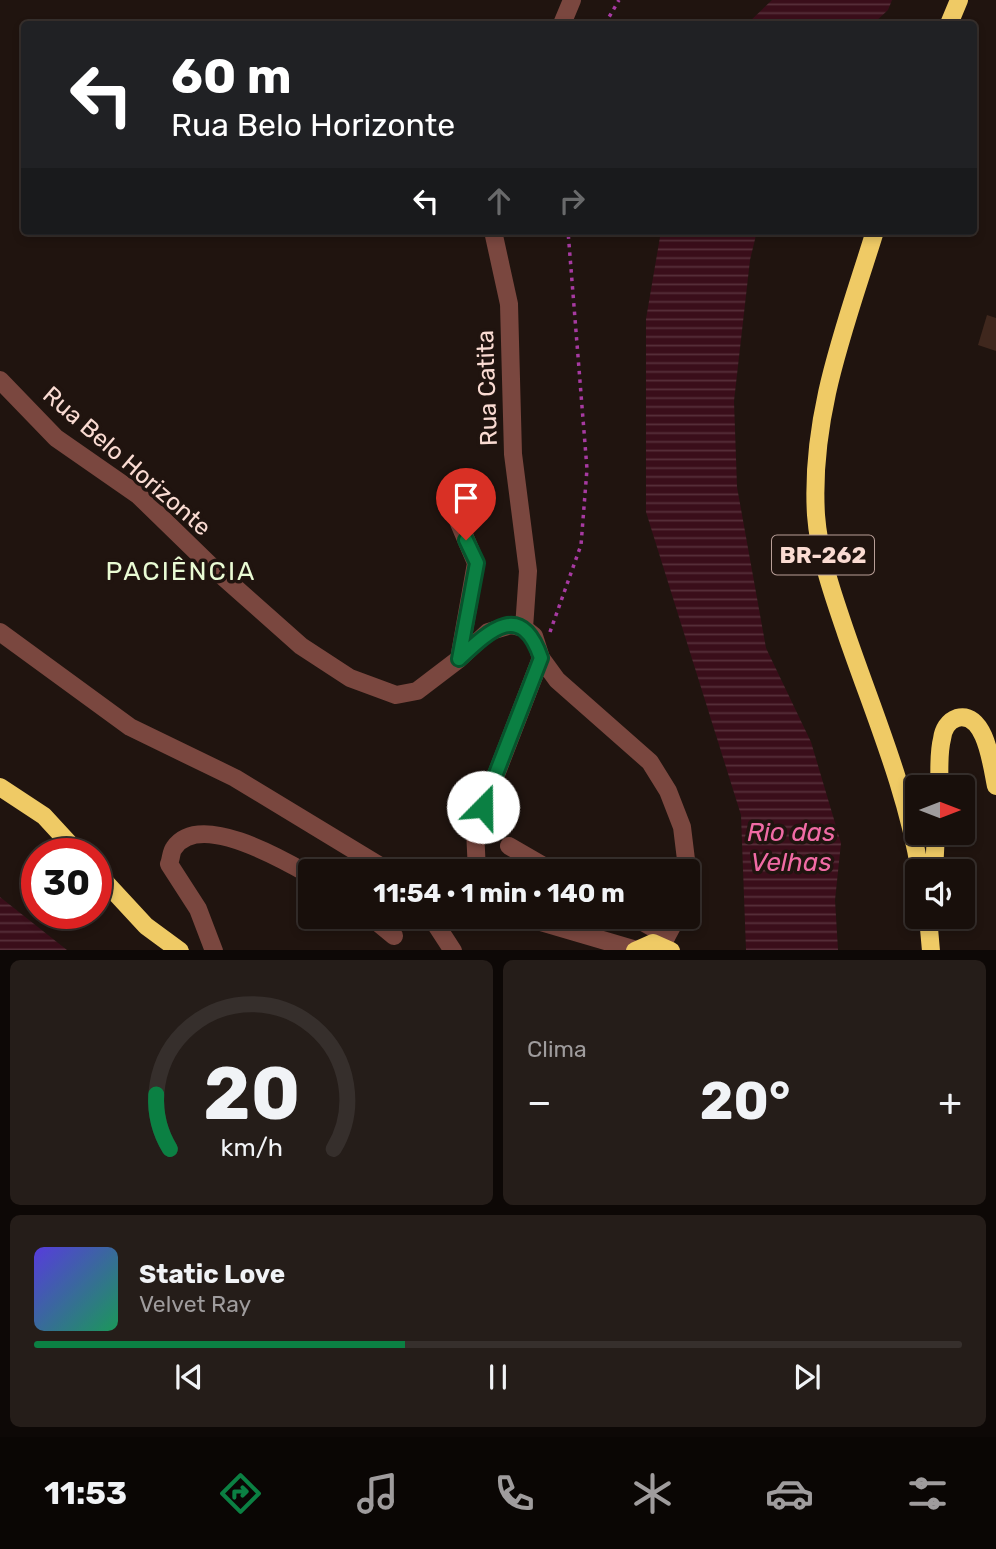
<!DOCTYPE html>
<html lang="pt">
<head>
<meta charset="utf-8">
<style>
	:root { --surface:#180f0b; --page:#251d19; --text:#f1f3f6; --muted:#9f9c9d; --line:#362f2c; --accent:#0b8043 }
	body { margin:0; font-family:Rubik,sans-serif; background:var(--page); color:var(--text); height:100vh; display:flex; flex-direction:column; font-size:26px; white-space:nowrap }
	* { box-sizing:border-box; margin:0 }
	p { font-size:23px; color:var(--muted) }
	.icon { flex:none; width:38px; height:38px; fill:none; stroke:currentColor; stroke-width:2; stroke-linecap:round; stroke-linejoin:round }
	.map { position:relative; height:950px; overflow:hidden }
	.sheet { display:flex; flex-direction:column; gap:10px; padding:10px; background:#0d0806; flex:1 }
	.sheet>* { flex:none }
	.hud { position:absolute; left:21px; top:21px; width:956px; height:214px; border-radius:7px; box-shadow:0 4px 10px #0003,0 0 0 2px var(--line); background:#202124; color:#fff; overflow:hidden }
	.needle { width:46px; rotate:90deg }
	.buttons { position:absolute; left:905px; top:775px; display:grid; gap:14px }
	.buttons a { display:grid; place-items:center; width:70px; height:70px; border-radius:7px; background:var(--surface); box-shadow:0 4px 10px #0003,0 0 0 2px var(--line); font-size:35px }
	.speed { position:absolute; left:21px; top:838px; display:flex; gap:14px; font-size:35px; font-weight:700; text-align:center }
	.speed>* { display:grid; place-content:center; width:91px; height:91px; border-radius:50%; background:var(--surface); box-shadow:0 4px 10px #0003,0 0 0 2px var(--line); line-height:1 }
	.speed .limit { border:10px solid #d22; background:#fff; color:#111 }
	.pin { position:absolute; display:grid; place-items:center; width:60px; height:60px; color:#fff; margin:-72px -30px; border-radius:50% 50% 50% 0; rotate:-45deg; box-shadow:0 0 7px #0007 }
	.pin .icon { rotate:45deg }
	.me { position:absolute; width:77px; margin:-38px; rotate:22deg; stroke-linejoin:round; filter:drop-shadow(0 0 5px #0008) }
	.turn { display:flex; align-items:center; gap:24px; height:147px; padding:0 35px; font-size:32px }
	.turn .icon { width:91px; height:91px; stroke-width:2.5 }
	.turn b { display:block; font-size:49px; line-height:60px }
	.lanes { display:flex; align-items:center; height:66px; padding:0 35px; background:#0003; justify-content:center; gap:35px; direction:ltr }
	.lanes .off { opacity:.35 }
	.big { font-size:52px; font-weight:700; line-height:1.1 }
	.sheet .widget { flex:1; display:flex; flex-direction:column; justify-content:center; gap:10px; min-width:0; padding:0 24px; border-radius:10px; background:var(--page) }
	.sheet .dial { align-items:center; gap:0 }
	.dial svg { height:182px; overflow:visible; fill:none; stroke:var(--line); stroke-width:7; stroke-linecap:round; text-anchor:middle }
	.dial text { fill:var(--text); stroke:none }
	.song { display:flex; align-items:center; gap:21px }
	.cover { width:84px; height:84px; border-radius:10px; background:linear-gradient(135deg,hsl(250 70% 55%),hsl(150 70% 35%)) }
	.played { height:7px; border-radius:4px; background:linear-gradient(90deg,var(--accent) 40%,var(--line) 40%) }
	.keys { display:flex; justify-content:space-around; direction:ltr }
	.heat { display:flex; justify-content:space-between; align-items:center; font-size:38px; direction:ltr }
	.sheet .tiles { flex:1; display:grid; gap:10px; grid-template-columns:1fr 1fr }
	.widget:last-child { grid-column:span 2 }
	.trip { position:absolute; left:298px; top:859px; width:402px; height:70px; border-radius:7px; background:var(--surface); box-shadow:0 4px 10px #0003,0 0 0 2px var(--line); font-weight:700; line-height:70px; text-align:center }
	.tab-bar { display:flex; height:112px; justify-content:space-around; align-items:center; background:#0a0604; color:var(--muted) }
	.tab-bar .icon { width:49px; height:49px }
	.tab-bar .selected { color:var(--accent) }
	.tab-bar b { font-size:32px; color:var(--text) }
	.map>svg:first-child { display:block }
	.water { fill:url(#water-rules) }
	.building { fill:#3f271d }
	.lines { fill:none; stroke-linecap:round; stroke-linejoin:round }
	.path { stroke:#a73aa2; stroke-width:3.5; stroke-dasharray:3.5 5; stroke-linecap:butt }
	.minor { stroke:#7a473f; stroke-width:18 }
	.major { stroke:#efca65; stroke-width:18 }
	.route-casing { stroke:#07532c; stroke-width:18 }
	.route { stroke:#0b8043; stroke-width:12 }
	.labels { text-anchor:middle; stroke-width:7; stroke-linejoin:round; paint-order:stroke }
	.shield { fill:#20140f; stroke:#b99f98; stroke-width:2 }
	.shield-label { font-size:23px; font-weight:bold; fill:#fadbd2 }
	.street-label { font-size:24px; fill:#fadbd2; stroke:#20140f }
	.neighbourhood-label { font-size:26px; letter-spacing:2px; fill:#e9fbd4; stroke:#20140f }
	.water-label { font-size:26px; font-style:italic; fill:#f06ba5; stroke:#20140f }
</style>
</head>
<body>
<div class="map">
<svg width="996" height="951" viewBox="0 0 996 951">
	<defs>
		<pattern id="water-rules" width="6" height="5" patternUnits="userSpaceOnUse" patternTransform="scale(1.75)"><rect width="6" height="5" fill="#3a0e1a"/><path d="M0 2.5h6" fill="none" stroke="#57303a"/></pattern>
	</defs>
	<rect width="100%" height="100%" fill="#20140f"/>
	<!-- water -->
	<path class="water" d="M772 0H892L888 10 873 24H747Z
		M661 231H757L750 260 734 401 737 487 766 648 811 742 841 843 835 900 838 950H746L741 815 646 512V319Z
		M0 897 67 950H0Z"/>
	<!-- building -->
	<path class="building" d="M987 315 996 318V351L978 345Z"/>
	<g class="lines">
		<!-- path -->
		<path class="path" d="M605 24 619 0
			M550 632 581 545 587 469 568 231"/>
		<!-- minor -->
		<path class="minor" d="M562 24 572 0
			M493 231 509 304 513 454 528 571 524 628
			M0 380 56 438 138 495 212 567 301 646 350 678 396 695 417 691 459 659 488 632 511 625 524 628 534 636 541 658 557 680 650 762 668 791 682 827 688 876
			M456 516 476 563 459 659
			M0 632 130 727 235 778 390 872
			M509 846 554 872
			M477 872 475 829 541 658
			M371 917 394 936
			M431 917 453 951
			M524 917 636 950
			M634 917 667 936
			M662 945 677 917
			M214 951 198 909 169 864C171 860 171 851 174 848 199 811 282 859 310 875"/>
		<!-- major -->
		<path class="major" d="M949 24 959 0
			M875 231C846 325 810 414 816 515 819 556 833 595 846 633 873 712 907 790 920 872
			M0 787 44 816 79 854
			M939 788C940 772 938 754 942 739 943 730 948 721 957 718 986 710 992 768 996 786
			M96 872 146 926 180 951
			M934 872 936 833
			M928 917 931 951
			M635 951 653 943 671 951"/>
	</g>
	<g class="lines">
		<!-- route casing -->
		<g class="route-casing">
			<path id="route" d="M466 540 477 563 459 659C490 630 521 600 541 658L483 807"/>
		</g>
		<!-- route -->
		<use href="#route" class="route"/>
	</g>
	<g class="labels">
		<!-- shield labels -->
		<rect class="shield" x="772" y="535.5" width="102" height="39" rx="5"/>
		<g class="shield-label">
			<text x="823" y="563">BR-262</text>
		</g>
		<!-- street labels -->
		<g class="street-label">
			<text transform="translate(487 388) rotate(-92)" y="8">Rua Catita</text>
			<text transform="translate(127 461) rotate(41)" y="8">Rua Belo Horizonte</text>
		</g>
		<!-- neighbourhood labels -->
		<g class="neighbourhood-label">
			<text x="181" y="580">PACIÊNCIA</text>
		</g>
		<!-- water labels -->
		<g class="water-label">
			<text x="791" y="841">Rio das<tspan x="791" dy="30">Velhas</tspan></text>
		</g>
	</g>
</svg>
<div class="buttons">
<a><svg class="needle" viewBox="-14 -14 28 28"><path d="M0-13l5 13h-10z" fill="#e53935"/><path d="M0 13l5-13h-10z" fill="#9f9c9d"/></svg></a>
<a><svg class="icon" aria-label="sound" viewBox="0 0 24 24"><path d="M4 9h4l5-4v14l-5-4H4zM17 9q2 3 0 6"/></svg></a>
</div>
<div class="speed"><div class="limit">30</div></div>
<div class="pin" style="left:466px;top:540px;background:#d93025"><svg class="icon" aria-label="arrive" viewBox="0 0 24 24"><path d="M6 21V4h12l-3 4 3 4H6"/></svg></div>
<svg class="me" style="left:483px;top:807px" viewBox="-20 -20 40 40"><circle r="19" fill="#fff"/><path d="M0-13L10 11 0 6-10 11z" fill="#0b8043"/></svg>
<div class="trip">11:54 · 1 min · 140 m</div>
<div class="hud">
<div class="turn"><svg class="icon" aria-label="left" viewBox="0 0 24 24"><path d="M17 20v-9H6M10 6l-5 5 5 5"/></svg><div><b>60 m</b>Rua Belo Horizonte</div></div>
<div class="lanes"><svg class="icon" aria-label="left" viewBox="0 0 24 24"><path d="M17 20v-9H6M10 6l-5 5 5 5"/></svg><svg class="icon off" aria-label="ahead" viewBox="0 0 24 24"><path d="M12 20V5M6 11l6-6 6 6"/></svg><svg class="icon off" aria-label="right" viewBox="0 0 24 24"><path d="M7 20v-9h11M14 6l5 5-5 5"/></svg></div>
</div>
</div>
<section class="sheet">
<div class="tiles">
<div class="widget dial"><svg viewBox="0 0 100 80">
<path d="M14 69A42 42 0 1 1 86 69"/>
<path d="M14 69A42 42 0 0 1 8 45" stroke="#0b8043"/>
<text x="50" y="56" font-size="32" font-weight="700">20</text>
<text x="50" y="72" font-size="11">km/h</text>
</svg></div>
<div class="widget"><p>Clima</p>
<div class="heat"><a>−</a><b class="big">20°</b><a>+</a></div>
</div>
<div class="widget">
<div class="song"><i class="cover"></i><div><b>Static Love</b><p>Velvet Ray</p></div></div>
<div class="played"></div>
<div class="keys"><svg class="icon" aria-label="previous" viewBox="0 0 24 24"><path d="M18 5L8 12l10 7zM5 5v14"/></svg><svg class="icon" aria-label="pause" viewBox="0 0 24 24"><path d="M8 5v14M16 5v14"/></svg><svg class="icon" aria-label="next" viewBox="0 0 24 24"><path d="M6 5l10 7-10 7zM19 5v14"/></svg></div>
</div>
</div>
</section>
<nav class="tab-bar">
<b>11:53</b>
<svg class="icon selected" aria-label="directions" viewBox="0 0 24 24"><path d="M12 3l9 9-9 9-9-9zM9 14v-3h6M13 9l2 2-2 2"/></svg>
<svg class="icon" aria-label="music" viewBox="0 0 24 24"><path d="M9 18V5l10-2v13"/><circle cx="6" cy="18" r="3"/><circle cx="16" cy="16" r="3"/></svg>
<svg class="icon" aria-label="phone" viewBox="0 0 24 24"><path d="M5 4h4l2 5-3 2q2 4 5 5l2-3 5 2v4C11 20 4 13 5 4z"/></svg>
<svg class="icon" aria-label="climate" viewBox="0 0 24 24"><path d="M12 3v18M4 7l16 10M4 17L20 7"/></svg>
<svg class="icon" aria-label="car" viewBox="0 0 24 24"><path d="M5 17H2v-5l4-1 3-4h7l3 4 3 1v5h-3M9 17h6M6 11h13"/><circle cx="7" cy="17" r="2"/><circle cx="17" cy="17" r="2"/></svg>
<svg class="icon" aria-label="filters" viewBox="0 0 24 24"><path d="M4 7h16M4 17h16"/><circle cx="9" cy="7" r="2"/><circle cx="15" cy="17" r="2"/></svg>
</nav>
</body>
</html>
